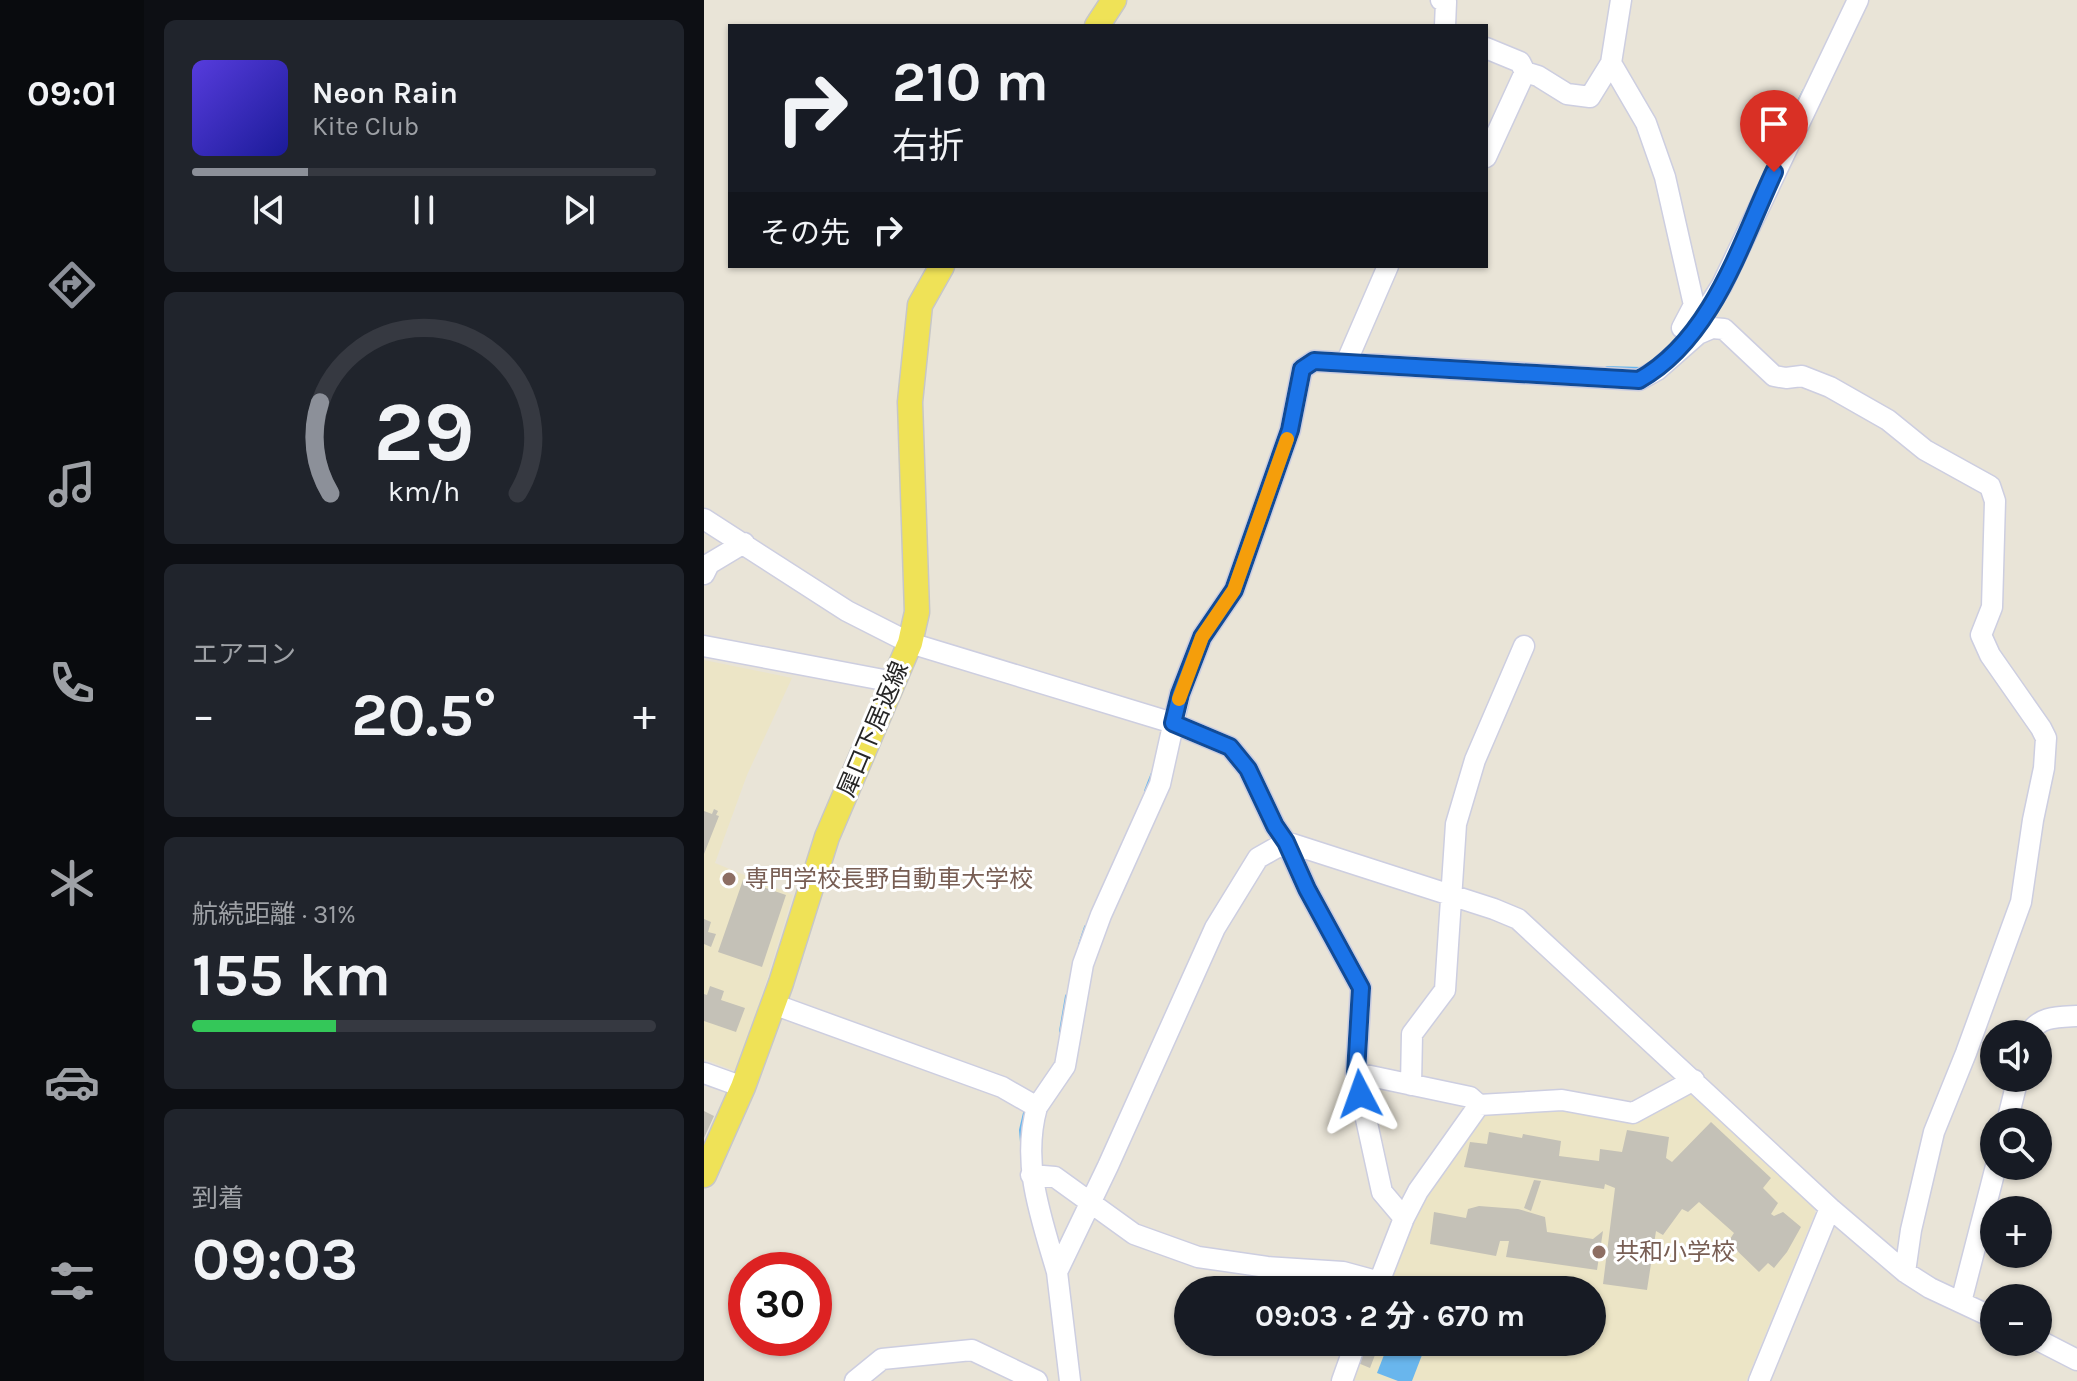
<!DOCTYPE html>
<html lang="ja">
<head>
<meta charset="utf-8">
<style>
	:root { --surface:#171b24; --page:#20242c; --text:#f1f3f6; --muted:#9ea1a6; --line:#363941; --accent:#8c9099 }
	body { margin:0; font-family:Karla,"Noto Sans JP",sans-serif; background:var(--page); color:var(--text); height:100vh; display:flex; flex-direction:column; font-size:30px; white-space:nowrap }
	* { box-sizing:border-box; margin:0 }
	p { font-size:26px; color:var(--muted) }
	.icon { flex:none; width:44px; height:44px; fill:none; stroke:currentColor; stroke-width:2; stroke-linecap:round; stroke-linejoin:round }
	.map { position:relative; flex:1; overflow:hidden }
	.panel { display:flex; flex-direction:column; gap:20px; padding:20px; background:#0d0f14; width:560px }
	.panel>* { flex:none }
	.top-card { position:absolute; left:24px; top:24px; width:760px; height:244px; border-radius:0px; box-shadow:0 2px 6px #0004; background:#171b24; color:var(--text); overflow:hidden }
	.fabs { position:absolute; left:1276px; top:1020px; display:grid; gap:16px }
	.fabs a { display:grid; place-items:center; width:72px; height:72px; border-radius:50%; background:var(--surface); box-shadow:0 2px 6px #0004; font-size:40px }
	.speed { position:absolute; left:24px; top:1252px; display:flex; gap:16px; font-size:40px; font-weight:700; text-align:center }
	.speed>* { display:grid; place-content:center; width:104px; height:104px; border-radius:50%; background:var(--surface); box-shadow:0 2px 6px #0004; line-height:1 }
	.speed .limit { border:12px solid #d22; background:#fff; color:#111 }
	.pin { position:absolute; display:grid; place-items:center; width:68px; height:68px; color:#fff; margin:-82px -34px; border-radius:50% 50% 50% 0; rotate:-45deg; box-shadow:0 0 8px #0007 }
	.pin .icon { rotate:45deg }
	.me { position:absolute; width:88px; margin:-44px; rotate:356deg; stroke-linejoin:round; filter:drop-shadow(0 0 6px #0008) }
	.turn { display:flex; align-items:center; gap:28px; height:168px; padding:0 32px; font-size:36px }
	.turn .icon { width:104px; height:104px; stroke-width:2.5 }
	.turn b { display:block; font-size:56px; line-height:68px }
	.then { display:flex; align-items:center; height:76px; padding:0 32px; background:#0003; gap:16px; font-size:30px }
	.big { font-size:60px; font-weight:700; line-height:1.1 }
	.panel .card { flex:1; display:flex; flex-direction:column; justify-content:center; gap:12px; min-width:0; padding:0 28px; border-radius:12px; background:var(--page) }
	.panel .dial { align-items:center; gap:0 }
	.dial svg { height:208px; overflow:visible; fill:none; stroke:var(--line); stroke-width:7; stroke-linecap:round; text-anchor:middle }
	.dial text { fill:var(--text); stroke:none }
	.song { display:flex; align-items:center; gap:24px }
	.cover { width:96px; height:96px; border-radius:12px; background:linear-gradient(135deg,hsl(250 70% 55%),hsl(240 70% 35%)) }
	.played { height:8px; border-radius:4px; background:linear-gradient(90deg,var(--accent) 25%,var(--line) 25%) }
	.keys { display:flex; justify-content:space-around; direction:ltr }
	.heat { display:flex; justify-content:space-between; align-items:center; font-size:44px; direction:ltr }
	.charge { height:12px; border-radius:6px; background:linear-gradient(90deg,#34c759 31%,var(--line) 0) }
	.trip { position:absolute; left:470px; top:1276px; width:432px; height:80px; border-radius:40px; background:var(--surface); box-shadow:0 2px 6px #0004; font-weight:700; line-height:80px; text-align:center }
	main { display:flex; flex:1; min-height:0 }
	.tabs { display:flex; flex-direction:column; width:144px; justify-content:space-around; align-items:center; background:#090b0e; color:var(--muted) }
	.tabs .icon { width:56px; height:56px }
	.tabs .current { color:var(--accent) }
	.tabs b { font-size:36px; color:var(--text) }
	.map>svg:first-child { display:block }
	.education { fill:#ece5c6 }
	.water { fill:#69b6ed }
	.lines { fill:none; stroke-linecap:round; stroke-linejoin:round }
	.stream { stroke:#69b6ed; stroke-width:4 }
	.building { fill:#c4c1b7 }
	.minor-casing { stroke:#cdcee0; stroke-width:23 }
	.major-casing { stroke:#c7c7c7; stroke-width:27 }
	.minor { stroke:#fff; stroke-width:20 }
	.major { stroke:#efe257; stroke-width:24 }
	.route-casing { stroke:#114b97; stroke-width:20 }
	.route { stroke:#1a73e8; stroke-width:14 }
	.slow { stroke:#f59e0b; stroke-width:14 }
	.education-dot { fill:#8d6e63; stroke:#fff; stroke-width:3 }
	.labels { text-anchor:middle; stroke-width:6; stroke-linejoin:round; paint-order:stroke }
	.street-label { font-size:24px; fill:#262626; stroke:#fff }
	.education-label { font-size:24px; fill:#785e54; stroke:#fff; text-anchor:start }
</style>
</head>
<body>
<main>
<nav class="tabs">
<b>09:01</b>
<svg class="icon current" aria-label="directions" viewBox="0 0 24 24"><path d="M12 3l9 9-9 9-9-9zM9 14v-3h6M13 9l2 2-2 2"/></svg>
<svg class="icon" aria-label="music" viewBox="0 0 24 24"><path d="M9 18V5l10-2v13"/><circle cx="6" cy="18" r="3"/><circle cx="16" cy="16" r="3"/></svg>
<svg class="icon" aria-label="phone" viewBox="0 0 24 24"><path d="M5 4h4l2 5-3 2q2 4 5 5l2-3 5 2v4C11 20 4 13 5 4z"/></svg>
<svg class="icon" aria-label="climate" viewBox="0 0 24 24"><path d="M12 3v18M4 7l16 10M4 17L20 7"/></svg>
<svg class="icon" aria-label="car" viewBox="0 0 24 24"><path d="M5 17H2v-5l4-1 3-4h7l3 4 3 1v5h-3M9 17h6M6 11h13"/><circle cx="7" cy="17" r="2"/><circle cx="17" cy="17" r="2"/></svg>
<svg class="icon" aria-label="filters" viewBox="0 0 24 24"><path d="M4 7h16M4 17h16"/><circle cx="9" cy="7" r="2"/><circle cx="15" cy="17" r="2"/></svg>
</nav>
<section class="panel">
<div class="card">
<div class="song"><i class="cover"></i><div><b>Neon Rain</b><p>Kite Club</p></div></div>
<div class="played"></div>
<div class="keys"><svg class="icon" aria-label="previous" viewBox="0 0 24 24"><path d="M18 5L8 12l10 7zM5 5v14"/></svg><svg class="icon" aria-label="pause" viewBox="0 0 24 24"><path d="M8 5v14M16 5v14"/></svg><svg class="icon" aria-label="next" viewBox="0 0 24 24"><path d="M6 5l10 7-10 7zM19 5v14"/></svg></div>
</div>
<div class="card dial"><svg viewBox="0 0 100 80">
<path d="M14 69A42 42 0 1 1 86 69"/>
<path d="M14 69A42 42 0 0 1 10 34" stroke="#8c9099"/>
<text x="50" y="56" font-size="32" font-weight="700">29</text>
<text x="50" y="72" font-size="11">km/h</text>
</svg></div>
<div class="card"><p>エアコン</p>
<div class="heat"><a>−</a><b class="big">20.5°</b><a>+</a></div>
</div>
<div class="card"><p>航続距離 · 31%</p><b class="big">155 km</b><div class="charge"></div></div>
<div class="card"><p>到着</p><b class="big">09:03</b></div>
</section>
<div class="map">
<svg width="1373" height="1381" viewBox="0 0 1373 1381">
	<rect width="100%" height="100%" fill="#e9e4d7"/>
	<!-- education -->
	<path class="education" d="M0 660 88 678 43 775 11 863 89 895 34 1072 0 1059Z
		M984 1092 996 1094 1109 1202 1111 1213 1042 1381 647 1380 658 1342H888V1290H679L719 1195 780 1111 853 1106 937 1120Z"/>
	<!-- water -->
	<path class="water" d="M685 1342H723L708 1381H694L673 1373Z"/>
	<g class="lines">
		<!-- stream -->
		<path class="stream" d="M1076 141 1100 91
			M903 368 938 369
			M442 791 449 773
			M376 945 382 927
			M357 1031 363 996
			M318 1142 317 1130 321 1113"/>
	</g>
	<!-- building -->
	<path class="building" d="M10 809 14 811 12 815 15 816 0 854V811L8 814Z
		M39 880 82 895 58 967 14 952Z
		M0 919 7 922 4 932 12 934 7 947 0 944Z
		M6 986 20 991 17 1000 41 1008 32 1032 0 1021V994L3 995Z
		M0 1111 10 1116 0 1138Z
		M1007 1122 1067 1178 1059 1188 1074 1203 1067 1214 1070 1216 1079 1212 1097 1227 1083 1252 1070 1268 1064 1263 1055 1272 1024 1242 1030 1233 995 1202 984 1212 978 1209 959 1235 952 1231 943 1290 899 1284 911 1188 901 1184 900 1189 760 1167 766 1142 783 1144 785 1132 818 1138 819 1134 857 1141 855 1156 895 1161 896 1149 918 1152 923 1130 965 1137 962 1158 968 1162Z
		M830 1180 837 1181 827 1211 820 1208Z
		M775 1206 814 1209 841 1217 843 1232 889 1239 899 1231 893 1270 802 1257 805 1241H796L792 1256 726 1244 730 1212 762 1218 764 1209Z
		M663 1342H676L666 1368 654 1363Z"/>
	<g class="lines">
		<!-- minor casing -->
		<g class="minor-casing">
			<path id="minor" d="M737 0 742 2 741 26
				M782 48 816 62 821 72 834 76 863 94 886 97 907 63 917 0
				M907 63 942 123 961 177 990 305 978 328
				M782 157 821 72
				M984 339 1018 285 1154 0
				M642 363 684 266
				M0 519 143 611 206 643 469 723 526 747 544 769 571 826 582 842 790 909 814 919 1126 1208 1201 1272 1226 1288 1290 1318
				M0 574 5 564 40 543
				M0 646 190 682
				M69 1004 298 1087 333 1107 361 1066 379 964 397 915 456 784 476 694 498 637 530 590 586 430 598 369 610 361 935 380 953 370 994 334 1008 328 1020 329 1070 376 1082 378 1098 376 1126 387 1184 420 1221 450 1286 486 1291 501 1288 607 1277 635 1286 655 1337 728 1342 738 1340 768 1329 820 1317 902 1262 1053 1230 1132 1207 1230 1201 1272
				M1325 1034C1335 1016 1354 1017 1373 1016
				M0 1073 39 1087
				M652 1073 766 1097 775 1105
				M707 1085 708 1034 741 990 752 824 771 760 820 646
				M333 1107C317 1164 337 1217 353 1272
				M1303 1122 1314 1078
				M327 1175 351 1177 430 1234 494 1257 563 1267 639 1272 676 1282
				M672 1290 700 1218 714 1191 775 1105 858 1100 929 1113 990 1080
				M1257 1302 1292 1166
				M1334 1340 1373 1360
				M151 1381 178 1359 268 1350 333 1381
				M366 1381 353 1272 404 1166 511 928 554 858 582 842 603 889 657 988 652 1073 678 1192 700 1218
				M638 1381 652 1342
				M1055 1381 1126 1208"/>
		</g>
		<!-- major casing -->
		<g class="major-casing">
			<path id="major" d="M393 26 410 0
				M0 1175 39 1087 77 983 123 837 206 643 213 612 206 402 216 305 238 266"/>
		</g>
		<!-- minor -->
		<use href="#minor" class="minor"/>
		<!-- major -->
		<use href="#major" class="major"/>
	</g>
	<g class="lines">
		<!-- route casing -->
		<g class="route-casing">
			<path id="route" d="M656 1094 652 1073 657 988 603 889 582 842 571 826 544 769 526 747 469 723 476 694 498 637 530 590 586 430 598 369 610 361 935 380C1008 339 1036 245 1070 172"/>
		</g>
		<!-- route -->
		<use href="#route" class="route"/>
		<!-- slow -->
		<path class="slow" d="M475 699 498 637 530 590 583 439"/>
	</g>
	<!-- markers -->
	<g class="education-dot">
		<circle cx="25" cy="879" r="8"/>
		<circle cx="895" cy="1252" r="8"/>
	</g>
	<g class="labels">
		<!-- street labels -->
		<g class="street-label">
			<text transform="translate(169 729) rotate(-67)" y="8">犀口下居返線</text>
		</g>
		<!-- education labels -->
		<g class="education-label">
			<text x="41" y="887">専門学校長野自動車大学校</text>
			<text x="911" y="1260">共和小学校</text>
		</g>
	</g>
</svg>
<div class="fabs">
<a><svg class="icon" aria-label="sound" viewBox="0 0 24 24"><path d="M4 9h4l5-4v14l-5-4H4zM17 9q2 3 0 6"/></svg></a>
<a><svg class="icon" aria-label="search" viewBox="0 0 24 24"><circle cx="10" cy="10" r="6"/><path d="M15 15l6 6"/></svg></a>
<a>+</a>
<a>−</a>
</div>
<div class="speed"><div class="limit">30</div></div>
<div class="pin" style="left:1070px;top:172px;background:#d93025"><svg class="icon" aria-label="arrive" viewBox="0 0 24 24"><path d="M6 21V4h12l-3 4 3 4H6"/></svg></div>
<svg class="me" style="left:656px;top:1094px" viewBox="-20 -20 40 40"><path d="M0-17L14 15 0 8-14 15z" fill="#1a73e8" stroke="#fff" stroke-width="4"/></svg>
<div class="trip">09:03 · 2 分 · 670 m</div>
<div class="top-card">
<div class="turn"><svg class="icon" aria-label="right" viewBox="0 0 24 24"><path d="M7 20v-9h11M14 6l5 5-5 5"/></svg><div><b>210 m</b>右折</div></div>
<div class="then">その先<svg class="icon" aria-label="right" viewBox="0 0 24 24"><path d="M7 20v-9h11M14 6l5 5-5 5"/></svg></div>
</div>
</div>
</main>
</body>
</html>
